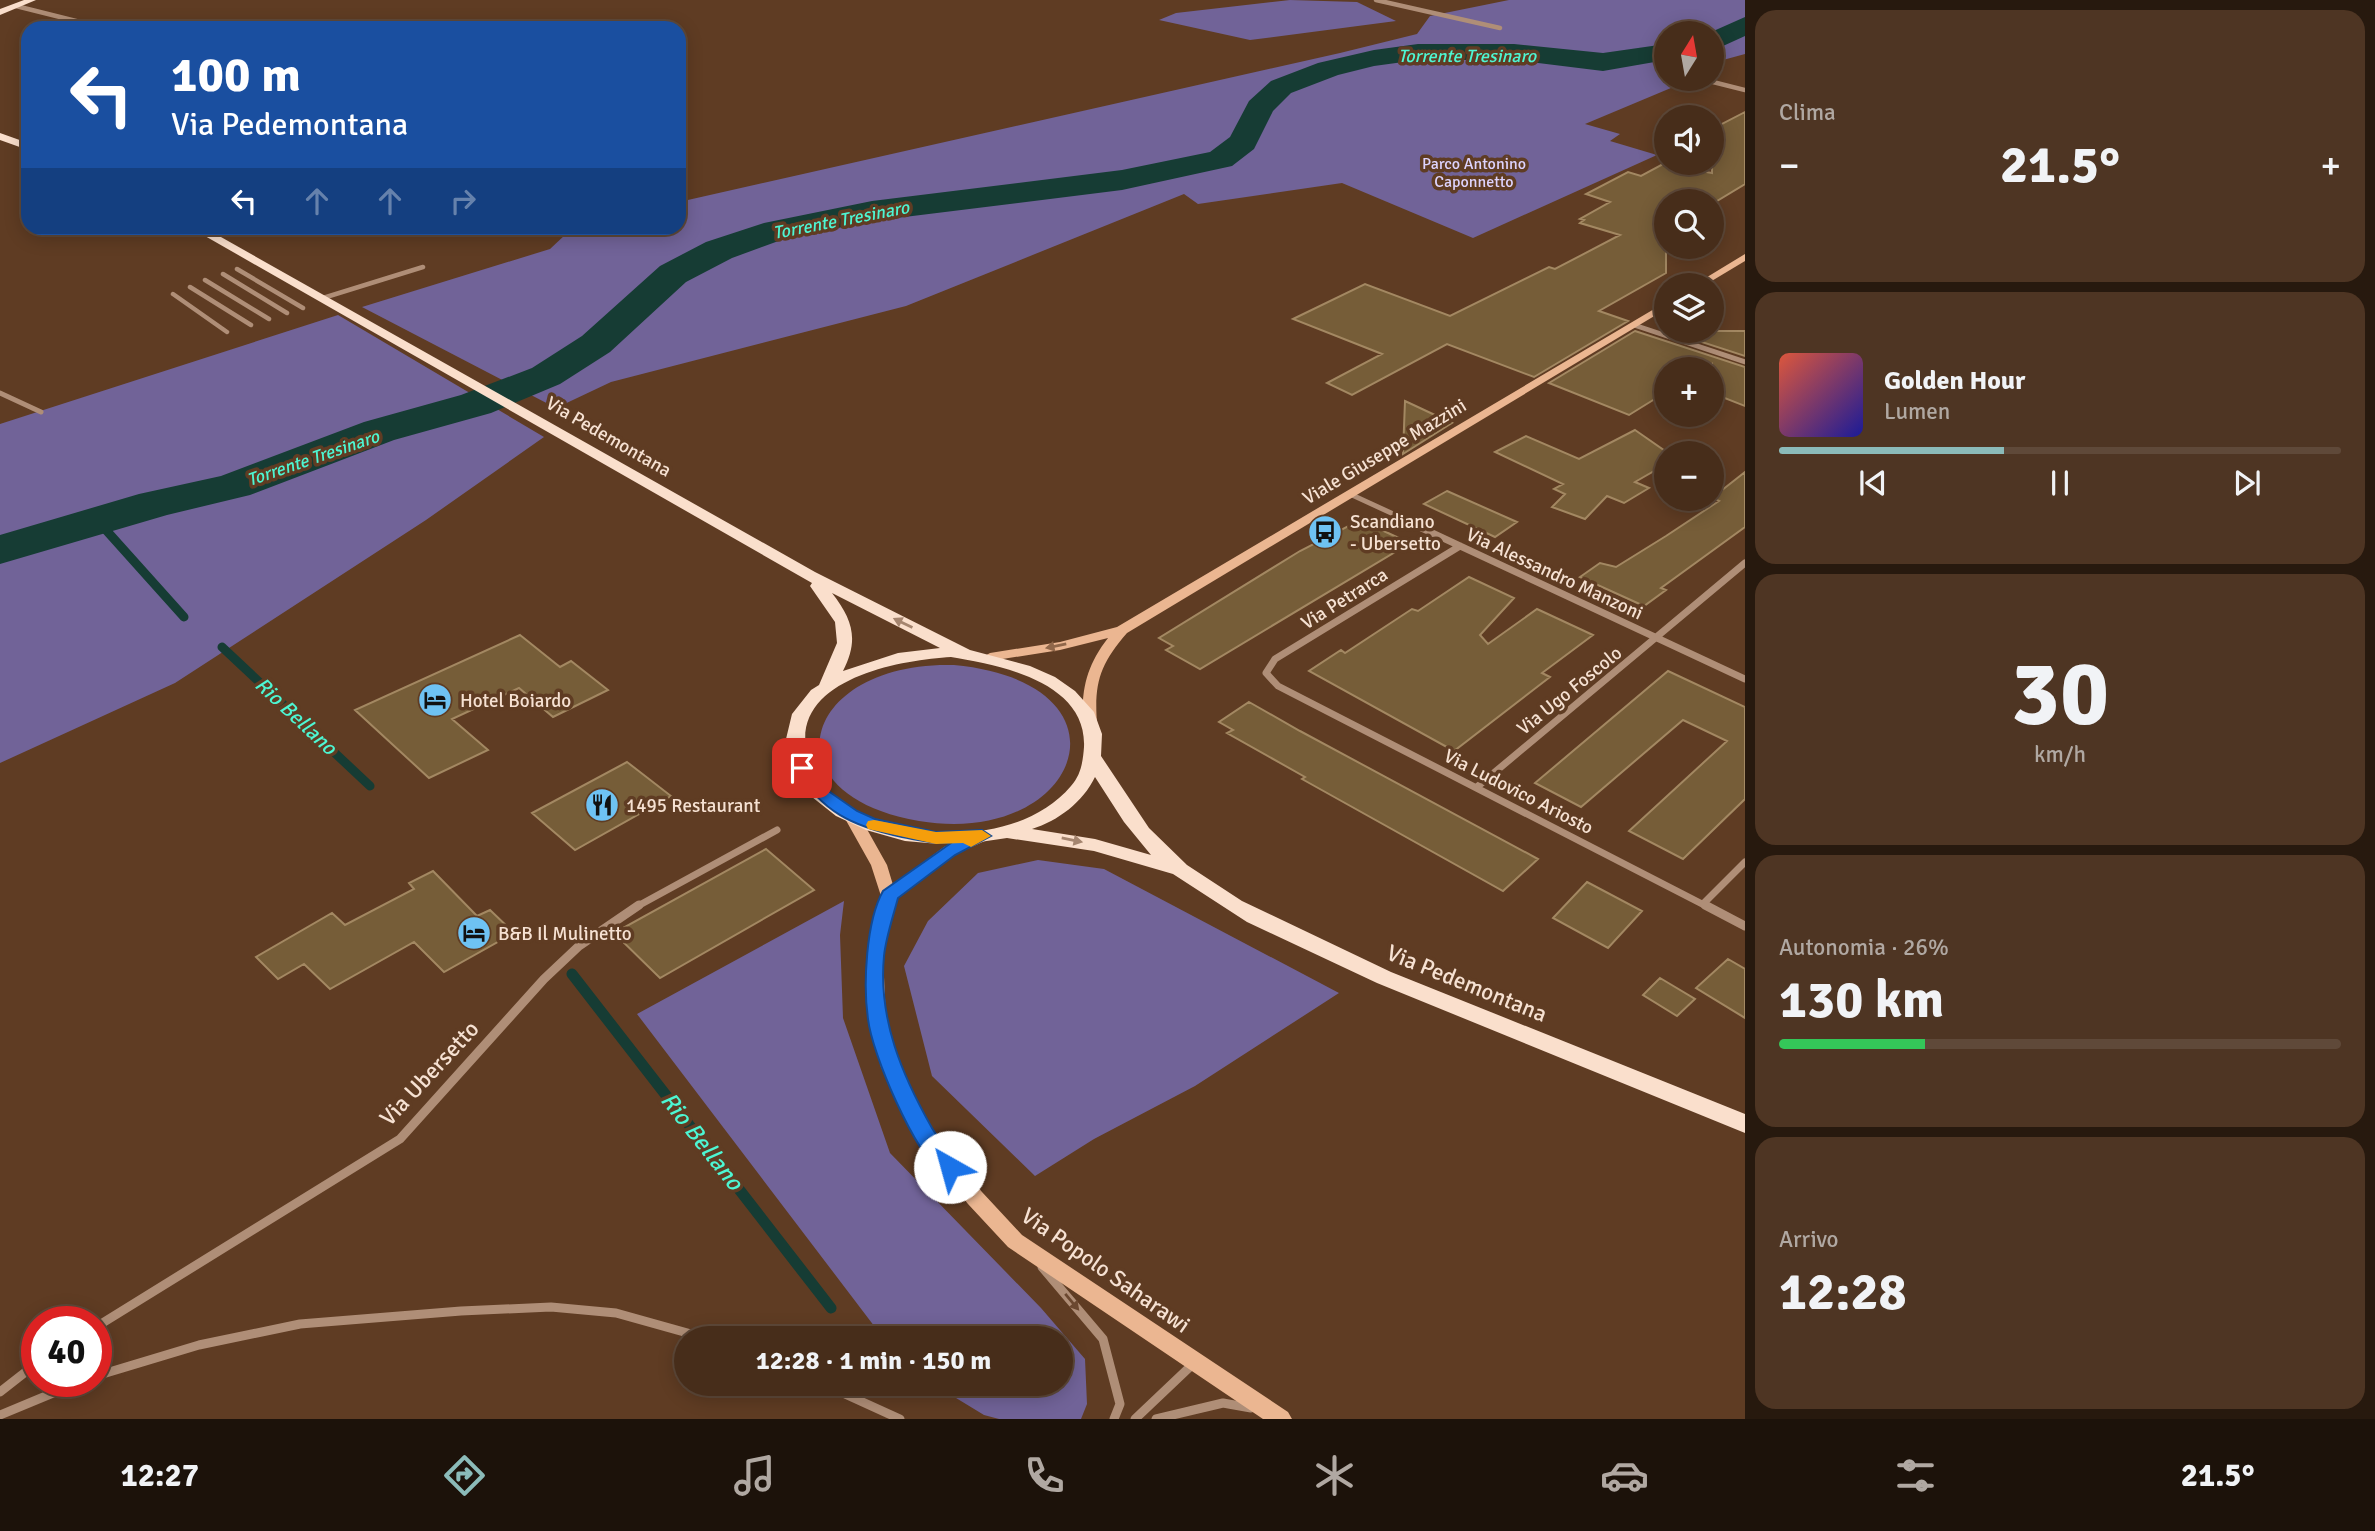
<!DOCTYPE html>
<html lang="it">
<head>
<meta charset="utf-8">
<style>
	:root { --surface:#472d1a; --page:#4e3523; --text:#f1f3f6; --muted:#b0a8a2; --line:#5f4939; --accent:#8bbbb9 }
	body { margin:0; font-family:Signika,sans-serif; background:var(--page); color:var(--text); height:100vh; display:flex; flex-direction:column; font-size:26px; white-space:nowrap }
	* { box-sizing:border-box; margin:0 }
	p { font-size:23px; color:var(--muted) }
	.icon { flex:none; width:38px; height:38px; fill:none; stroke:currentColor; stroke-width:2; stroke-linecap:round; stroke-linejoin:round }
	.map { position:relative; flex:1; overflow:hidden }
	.side { display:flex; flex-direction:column; gap:10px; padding:10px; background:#27190e; width:630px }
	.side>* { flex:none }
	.banner { position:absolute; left:21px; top:21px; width:665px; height:214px; border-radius:21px; box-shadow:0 4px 18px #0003,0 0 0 2px var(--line); background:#1a4fa0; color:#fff; overflow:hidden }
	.needle { width:46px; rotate:11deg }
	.fabs { position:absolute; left:1654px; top:21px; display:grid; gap:14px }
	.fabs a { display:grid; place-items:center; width:70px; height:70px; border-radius:50%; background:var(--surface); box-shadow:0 4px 18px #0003,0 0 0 2px var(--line); font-size:35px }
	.speed { position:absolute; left:21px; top:1306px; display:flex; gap:14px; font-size:35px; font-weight:700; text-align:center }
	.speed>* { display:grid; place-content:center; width:91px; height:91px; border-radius:50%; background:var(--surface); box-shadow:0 4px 18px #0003,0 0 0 2px var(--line); line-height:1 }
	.speed .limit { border:10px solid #d22; background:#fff; color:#111 }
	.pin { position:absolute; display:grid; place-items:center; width:60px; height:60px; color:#fff; margin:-30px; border-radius:14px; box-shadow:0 4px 10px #0006 }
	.me { position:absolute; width:77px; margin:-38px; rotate:322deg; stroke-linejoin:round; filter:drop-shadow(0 0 5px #0008) }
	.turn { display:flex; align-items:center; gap:24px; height:147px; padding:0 35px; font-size:32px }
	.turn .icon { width:91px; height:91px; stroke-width:2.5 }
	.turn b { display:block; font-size:49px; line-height:60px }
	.lanes { display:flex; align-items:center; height:66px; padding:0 35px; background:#0003; justify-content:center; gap:35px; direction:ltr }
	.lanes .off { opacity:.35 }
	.big { font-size:52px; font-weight:800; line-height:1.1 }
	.side .widget { flex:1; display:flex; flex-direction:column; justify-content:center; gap:10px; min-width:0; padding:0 24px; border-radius:21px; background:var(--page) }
	.side .dial { align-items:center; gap:0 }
	.dial b { font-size:91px; line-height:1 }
	.song { display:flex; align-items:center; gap:21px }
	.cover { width:84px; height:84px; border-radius:10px; background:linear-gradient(135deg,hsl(10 70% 55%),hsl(240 70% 35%)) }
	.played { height:7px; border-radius:4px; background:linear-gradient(90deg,var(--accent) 40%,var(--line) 40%) }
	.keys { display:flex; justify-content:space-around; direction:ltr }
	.heat { display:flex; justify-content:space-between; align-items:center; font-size:38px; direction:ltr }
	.charge { height:10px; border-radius:5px; background:linear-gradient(90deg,#34c759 26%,var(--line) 0) }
	.trip { position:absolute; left:674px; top:1326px; width:399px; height:70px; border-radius:35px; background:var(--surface); box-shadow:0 4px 18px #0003,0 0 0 2px var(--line); font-weight:800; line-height:70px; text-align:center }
	.tabs { display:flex; height:112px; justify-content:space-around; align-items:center; background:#1c120a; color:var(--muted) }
	.tabs .icon { width:49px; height:49px }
	.tabs .active { color:var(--accent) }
	.tabs b { font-size:32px; color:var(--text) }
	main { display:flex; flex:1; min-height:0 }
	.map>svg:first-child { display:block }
	.green { fill:#716398 }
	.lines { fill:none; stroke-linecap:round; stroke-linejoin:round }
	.stream-far1 { stroke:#163c34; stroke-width:9 }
	.stream { stroke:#163c34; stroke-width:11 }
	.river { fill:#163c34; fill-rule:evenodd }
	.building { fill:#765d38; stroke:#a38862; stroke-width:2 }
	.lane { stroke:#af8e77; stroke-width:4.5 }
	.street-far3 { stroke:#af8e77; stroke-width:4.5 }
	.street-far2 { stroke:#af8e77; stroke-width:5 }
	.street-far1 { stroke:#af8e77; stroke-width:7 }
	.street { stroke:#af8e77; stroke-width:9 }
	.secondary { fill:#ebb691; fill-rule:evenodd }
	.primary { fill:#fadfcc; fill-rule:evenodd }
	.oneway { fill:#a5856f }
	.oneway2 { fill:#90674a }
	.oneway3 { fill:#6b4830 }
	.route { fill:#1a73e8; stroke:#114b97; stroke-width:2 }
	.slow { fill:#f59e0b }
	.labels { text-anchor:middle; stroke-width:7; stroke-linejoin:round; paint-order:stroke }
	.far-park-label { font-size:16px; fill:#ddd3fd; stroke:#5f3c23 }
	.far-water-label { font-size:18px; font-style:italic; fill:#4df6d3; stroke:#5f3c23 }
	.street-label { font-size:19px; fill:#f6e1d2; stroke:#5f3c23 }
	.poi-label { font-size:19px; fill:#f6e1d2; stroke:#5f3c23; text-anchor:start }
	.water-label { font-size:21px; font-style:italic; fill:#4df6d3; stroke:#5f3c23 }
	.near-street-label { font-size:23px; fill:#f6e1d2; stroke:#5f3c23 }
	.near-water-label { font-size:24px; font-style:italic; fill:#4df6d3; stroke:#5f3c23 }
</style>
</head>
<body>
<main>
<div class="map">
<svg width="1745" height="1419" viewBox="0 0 1745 1419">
	<rect width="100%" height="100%" fill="#5f3c23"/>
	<!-- green -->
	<path class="green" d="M1290 0 1357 2 1396 21 1250 40 1159 20 1176 13Z
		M1509 0H1745V54L1712 63V33H1666V79L1690 80 1585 124 1620 134 1610 141 1657 155 1473 238 1342 183 1198 204 1184 194 906 306 611 382 556 408 362 307 550 249 566 234 562 229 679 228V202L1340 53 1417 34 1430 16Z
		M338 315 544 437 426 520 175 683 0 763V424Z
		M954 665C1142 683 1081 848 919 821 763 794 803 661 954 665Z
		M1038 860 1104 869 1339 993 1195 1086 1094 1139 1035 1176 932 1076 904 966 928 921 978 873Z
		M844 901 840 935 843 1018 890 1153 1041 1308 1085 1359 1087 1404 1081 1419H999L984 1415 933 1384H1060V1339H884L637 1014Z"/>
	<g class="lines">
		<!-- stream-far1 -->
		<path class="stream-far1" d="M97 520 184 617
			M222 647 370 786"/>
		<!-- stream -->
		<path class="stream" d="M572 974 831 1308"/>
		<!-- river -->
		<path class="river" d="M1745 17V36L1712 51 1709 33Z
			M1418 44H1514L1603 53 1666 44V60L1603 71 1514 60H1418L1374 66 1338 75 1291 93 1273 111 1254 149 1232 166 1122 190 872 221 784 239 732 258 686 282 610 352 560 384 491 413 394 440 250 495 167 515 0 564V535L139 494 221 476 364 422 461 395 532 368 582 336 660 266 706 242 764 223 872 201 1122 170 1210 152 1230 137 1249 101 1271 81 1318 63 1374 50Z"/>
	</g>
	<!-- building -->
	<path class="building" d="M1745 112V184L1712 204 1707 199 1666 201V273L1599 311 1628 321 1534 377 1447 344 1352 395 1327 383 1382 354 1293 319 1365 284 1450 316 1549 267 1555 269 1620 235 1580 223 1584 220 1580 219 1610 202 1586 194 1628 172 1641 176 1663 164 1712 173V129Z
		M1635 331 1745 367V406L1712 393V364L1703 369H1666V392L1629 415 1549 383Z
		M1668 331H1745V356Z
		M1405 401 1452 423 1403 454Z
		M1635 430 1668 453 1666 464 1635 482 1649 488 1624 503 1607 496 1585 519 1552 507 1565 494 1554 489 1563 484 1495 452 1526 436 1579 459Z
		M1745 472V527L1661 588 1666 590 1644 606 1580 577 1600 563 1616 567 1666 536 1719 501 1712 498Z
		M1447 491 1517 522 1495 537 1424 504Z
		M1360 520 1401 539 1392 545 1400 549 1200 669 1166 650 1173 646 1159 638 1300 551Z
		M1469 577 1514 598 1480 635 1488 644 1537 609 1593 635 1542 673 1550 677 1454 751 1309 671 1341 650 1345 653 1412 609 1418 611Z
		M520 635 560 667 571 661 608 690 553 717 519 688 452 719 488 750 429 778 355 710Z
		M1668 671 1745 707V799L1683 859 1629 831 1727 741 1683 720 1581 807 1535 783Z
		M1249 702 1300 731 1538 859 1503 891 1302 779 1305 777 1227 733 1233 730 1219 722Z
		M627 762 671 796 575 850 532 813Z
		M766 849 814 890 660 978 614 933Z
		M433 871 477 916 490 910 514 933 444 972 414 942 330 989 304 964 278 979 256 957 332 913 345 925 414 889 409 883Z
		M1587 882 1642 911 1608 948 1553 918Z
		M1728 959 1745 969V1018L1696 988Z
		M1660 978 1695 999 1677 1016 1643 995Z"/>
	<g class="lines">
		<!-- lane -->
		<path class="lane" d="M237 269 303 308
			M223 274 287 313
			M205 280 269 319
			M190 287 251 325
			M173 294 227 332
			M323 298 423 267"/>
		<!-- street-far3 -->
		<path class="street-far3" d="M1376 0 1500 28
			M16 6 104 28
			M1701 79 1745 90"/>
		<!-- street-far2 -->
		<path class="street-far2" d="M1634 325 1745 362
			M0 393 41 412
			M1352 495 1402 518"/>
		<!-- street-far1 -->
		<path class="street-far1" d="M1398 517 1745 679
			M1460 546 1275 659 1266 673 1278 686 1708 907
			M1477 787 1745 563
			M1703 904 1745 862
			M636 907 777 830"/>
		<!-- street -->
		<path class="street" d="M1705 905 1745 926
			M1042 1267 1103 1339 1120 1404 1114 1419
			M96 1327 400 1139 544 979 579 946 639 905
			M96 1376 199 1345 300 1324 461 1311 551 1307 616 1313 709 1339
			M823 1384 900 1419
			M0 1392 37 1363
			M0 1415 82 1381
			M1135 1419 1194 1363
			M1156 1419 1223 1403 1251 1408"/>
		<!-- secondary -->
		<path class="secondary" d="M1745 254V261L1705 285H1694Z
			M1666 302V309L1127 633C1100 664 1094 683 1097 723L1095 726H1085L1083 723C1081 689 1087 665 1108 638L1060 650 990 661 983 657 990 653 1060 642 1117 627Z
			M851 810 859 815 887 865 893 885 944 847 982 831 987 832 990 836 987 840 954 855 896 899 883 956 886 1019 899 1067 933 1133 982 1192 1022 1235 1288 1412 1292 1419H1263L1008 1247 968 1204 920 1143 881 1067 868 1019 867 956 881 896 871 865 843 815Z"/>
		<!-- primary -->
		<path class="primary" d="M24 0H36L0 15V9Z
			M0 133 28 143V150L0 140Z
			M191 228H205L815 572 970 650 1030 666 1055 677 1075 691 1094 712 1102 734 1101 756 1149 828 1187 865 1242 901 1391 972 1745 1114V1133L1377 983 1247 922 1173 874 1094 851 1007 838 973 843 939 844 905 841 866 830 836 816 812 797 793 768 786 739 792 714 811 690 819 685 837 643 835 622 810 586 812 583ZM832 593 940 648 898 653 843 671C859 640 853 620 832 593ZM951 657C1000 665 1087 682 1084 747 1083 761 1081 775 1071 786 1021 845 915 842 852 809 830 797 813 777 807 753 790 679 900 660 951 657ZM1095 777 1124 822 1151 855 1095 839 1032 829C1058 821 1083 802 1095 777Z"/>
	</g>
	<!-- one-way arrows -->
	<defs><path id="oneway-solid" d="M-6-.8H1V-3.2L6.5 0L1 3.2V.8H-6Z" transform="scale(1.75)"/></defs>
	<g class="oneway">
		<use href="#oneway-solid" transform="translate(903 623) rotate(-154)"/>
		<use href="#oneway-solid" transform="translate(1072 840) rotate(11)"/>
	</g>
	<use class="oneway2" href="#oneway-solid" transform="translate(1056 646) rotate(168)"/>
	<use class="oneway3" href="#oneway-solid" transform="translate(1072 1302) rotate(50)"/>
	<!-- route -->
	<path class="route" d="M802 762 808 764 827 790 857 811 875 819 936 832 982 830 991 836 955 855 898 898C893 917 886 937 884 956 878 1019 902 1075 932 1128 940 1142 953 1153 960 1167L957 1173C952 1175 947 1177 942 1173 914 1152 872 1054 868 1019 863 985 866 921 883 891L951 843C934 844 919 840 902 837 851 826 823 812 794 768Z"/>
	<!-- slow -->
	<path class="slow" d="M874 820 936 832 982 830 991 836 971 847 963 843 936 844 868 829 866 825 868 821Z"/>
	<!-- icons -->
	<defs>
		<g id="bus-disc" transform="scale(1.75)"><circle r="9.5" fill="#6ec2f3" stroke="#5f3c23"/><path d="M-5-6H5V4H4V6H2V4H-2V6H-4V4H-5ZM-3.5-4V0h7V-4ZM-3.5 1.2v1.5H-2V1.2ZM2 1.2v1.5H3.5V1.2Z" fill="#111"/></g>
		<g id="hotel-disc" transform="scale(1.75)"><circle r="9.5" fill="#6ec2f3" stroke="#5f3c23"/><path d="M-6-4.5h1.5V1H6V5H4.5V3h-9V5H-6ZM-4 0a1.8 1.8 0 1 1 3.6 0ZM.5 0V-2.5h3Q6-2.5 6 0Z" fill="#111"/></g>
		<g id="restaurant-disc" transform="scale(1.75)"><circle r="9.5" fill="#6ec2f3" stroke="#5f3c23"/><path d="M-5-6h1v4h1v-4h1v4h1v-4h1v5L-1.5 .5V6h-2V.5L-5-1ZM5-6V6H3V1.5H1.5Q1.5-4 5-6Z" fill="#111"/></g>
	</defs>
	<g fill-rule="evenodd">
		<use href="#bus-disc" x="1325" y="532"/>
		<use href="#hotel-disc" x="435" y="700"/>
		<use href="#restaurant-disc" x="602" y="805"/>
		<use href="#hotel-disc" x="474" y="933"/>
	</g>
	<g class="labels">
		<!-- far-park labels -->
		<g class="far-park-label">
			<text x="1474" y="169">Parco Antonino<tspan x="1474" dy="18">Caponnetto</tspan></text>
		</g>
		<!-- far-water labels -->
		<g class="far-water-label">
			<text x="1467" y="62">Torrente Tresinaro</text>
			<text transform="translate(841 220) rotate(-11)" y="6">Torrente Tresinaro</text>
			<text transform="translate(313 458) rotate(-19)" y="6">Torrente Tresinaro</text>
		</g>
		<!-- street labels -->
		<g class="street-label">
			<text transform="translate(609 436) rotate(30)" y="7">Via Pedemontana</text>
			<text transform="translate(1384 451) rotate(-31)" y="7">Viale Giuseppe Mazzini</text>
			<text transform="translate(1555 573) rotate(25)" y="7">Via Alessandro Manzoni</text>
			<text transform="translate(1344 598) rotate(-32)" y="7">Via Petrarca</text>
			<text transform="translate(1569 690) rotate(-39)" y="7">Via Ugo Foscolo</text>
			<text transform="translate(1519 791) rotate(27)" y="7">Via Ludovico Ariosto</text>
		</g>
		<!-- poi labels -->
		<g class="poi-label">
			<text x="1350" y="528">Scandiano<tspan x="1350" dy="22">- Ubersetto</tspan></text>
			<text x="460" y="707">Hotel Boiardo</text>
			<text x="626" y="812">1495 Restaurant</text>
			<text x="498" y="940">B&amp;B Il Mulinetto</text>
		</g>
		<!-- water labels -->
		<g class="water-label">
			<text transform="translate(296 716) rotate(43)" y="7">Rio Bellano</text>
		</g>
		<!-- near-street labels -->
		<g class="near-street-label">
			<text transform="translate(1467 983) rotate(22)" y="8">Via Pedemontana</text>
			<text transform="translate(429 1073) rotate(-47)" y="8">Via Ubersetto</text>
			<text transform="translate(1106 1270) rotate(35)" y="8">Via Popolo Saharawi</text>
		</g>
		<!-- near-water labels -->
		<g class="near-water-label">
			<text transform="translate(702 1141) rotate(52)" y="8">Rio Bellano</text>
		</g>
	</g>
</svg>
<div class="fabs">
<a><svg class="needle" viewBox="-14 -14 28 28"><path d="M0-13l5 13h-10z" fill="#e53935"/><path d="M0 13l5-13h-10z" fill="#b0a8a2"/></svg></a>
<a><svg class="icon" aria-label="sound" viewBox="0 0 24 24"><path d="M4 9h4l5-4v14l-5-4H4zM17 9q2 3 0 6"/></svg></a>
<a><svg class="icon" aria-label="search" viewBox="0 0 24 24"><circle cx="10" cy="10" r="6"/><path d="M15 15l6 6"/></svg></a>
<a><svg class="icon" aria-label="layers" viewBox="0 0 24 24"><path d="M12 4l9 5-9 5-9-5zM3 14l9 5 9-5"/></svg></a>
<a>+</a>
<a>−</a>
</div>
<div class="speed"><div class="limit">40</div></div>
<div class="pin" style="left:802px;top:768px;background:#d93025"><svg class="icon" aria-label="arrive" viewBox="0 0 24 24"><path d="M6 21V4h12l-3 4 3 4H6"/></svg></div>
<svg class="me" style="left:950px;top:1167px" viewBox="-20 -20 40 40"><circle r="19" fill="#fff"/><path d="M0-13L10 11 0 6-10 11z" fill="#1a73e8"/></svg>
<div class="trip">12:28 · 1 min · 150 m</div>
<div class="banner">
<div class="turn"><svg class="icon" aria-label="left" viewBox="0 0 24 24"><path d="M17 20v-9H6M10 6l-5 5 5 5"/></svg><div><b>100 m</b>Via Pedemontana</div></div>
<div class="lanes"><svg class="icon" aria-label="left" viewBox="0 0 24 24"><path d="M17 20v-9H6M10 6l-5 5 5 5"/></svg><svg class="icon off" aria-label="ahead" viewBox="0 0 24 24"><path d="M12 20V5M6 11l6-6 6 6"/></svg><svg class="icon off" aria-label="ahead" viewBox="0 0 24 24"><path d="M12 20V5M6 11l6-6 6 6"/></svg><svg class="icon off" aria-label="right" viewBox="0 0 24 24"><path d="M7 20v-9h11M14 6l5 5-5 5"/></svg></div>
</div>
</div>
<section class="side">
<div class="widget"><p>Clima</p>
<div class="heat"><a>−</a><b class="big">21.5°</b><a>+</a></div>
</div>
<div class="widget">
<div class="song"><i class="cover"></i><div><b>Golden Hour</b><p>Lumen</p></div></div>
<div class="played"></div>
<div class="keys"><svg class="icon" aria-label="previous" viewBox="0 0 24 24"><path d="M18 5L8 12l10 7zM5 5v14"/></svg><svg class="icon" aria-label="pause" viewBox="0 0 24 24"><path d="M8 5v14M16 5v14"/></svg><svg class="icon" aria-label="next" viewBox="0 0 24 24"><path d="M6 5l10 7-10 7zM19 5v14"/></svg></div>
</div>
<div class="widget dial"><b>30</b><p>km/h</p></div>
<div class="widget"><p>Autonomia · 26%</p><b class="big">130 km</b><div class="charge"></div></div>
<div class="widget"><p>Arrivo</p><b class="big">12:28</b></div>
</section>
</main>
<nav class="tabs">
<b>12:27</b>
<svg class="icon active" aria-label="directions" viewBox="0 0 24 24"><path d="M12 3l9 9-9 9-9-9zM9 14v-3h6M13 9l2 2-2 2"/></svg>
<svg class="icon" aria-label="music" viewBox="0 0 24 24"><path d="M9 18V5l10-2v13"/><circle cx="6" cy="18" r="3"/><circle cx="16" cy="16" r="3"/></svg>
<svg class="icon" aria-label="phone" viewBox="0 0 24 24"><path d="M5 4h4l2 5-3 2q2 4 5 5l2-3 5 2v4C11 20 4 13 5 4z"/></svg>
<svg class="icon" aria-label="climate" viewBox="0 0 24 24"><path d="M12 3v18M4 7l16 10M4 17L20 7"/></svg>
<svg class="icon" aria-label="car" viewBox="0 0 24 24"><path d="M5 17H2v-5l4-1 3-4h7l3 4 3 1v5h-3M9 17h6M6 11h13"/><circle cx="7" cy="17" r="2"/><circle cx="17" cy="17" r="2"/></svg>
<svg class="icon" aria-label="filters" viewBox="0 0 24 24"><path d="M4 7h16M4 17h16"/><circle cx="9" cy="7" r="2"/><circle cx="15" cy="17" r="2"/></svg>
<b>21.5°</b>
</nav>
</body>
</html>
